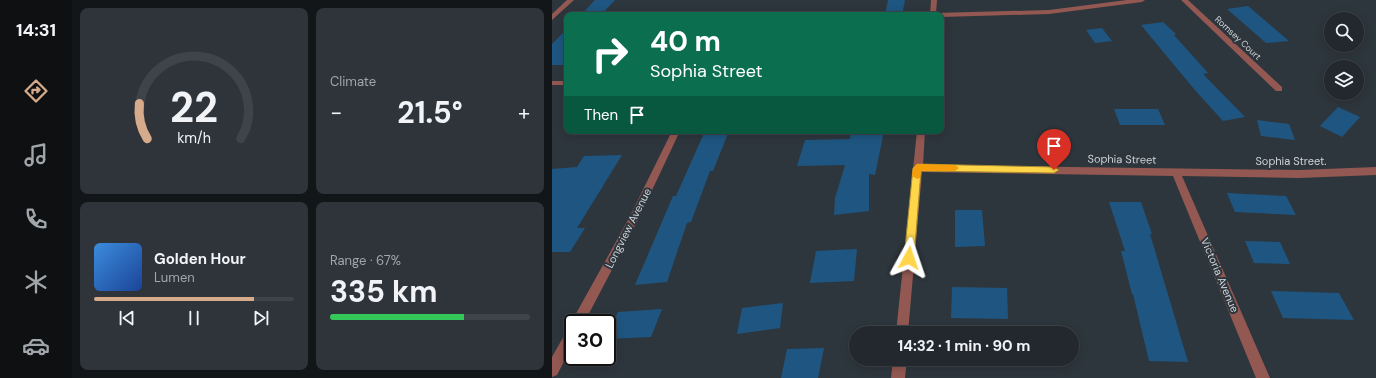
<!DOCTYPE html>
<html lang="en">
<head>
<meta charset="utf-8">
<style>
	:root { --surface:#22282e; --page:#2e343a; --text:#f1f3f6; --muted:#a2a6aa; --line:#3f444a; --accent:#d6ab8b }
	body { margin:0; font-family:"DM Sans",sans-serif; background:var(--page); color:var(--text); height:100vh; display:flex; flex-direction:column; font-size:15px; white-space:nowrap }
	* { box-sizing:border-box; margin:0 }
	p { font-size:13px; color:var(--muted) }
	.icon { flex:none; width:22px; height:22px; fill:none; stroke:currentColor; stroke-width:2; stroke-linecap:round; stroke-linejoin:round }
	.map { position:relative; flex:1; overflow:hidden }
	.side { display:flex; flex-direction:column; gap:8px; padding:8px; background:#131619; width:480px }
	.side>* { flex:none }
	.hud { position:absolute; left:12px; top:12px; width:380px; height:122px; border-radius:8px; box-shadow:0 2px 10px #0003,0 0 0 1px var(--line); background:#0b6e4f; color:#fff; overflow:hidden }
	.fabs { position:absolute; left:772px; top:12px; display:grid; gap:8px }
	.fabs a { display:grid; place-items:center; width:40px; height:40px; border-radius:50%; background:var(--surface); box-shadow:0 2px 10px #0003,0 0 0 1px var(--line); font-size:20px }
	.speed { position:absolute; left:12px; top:314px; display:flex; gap:8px; font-size:20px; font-weight:700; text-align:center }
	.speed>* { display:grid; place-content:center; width:52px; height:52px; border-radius:50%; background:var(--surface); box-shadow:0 2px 10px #0003,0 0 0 1px var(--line); line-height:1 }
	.speed .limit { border:2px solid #111; border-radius:6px; background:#fff; color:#111 }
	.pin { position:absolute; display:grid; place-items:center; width:34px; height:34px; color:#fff; margin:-41px -17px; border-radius:50% 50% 50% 0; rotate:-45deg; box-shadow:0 0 4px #0007 }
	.pin .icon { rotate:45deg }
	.me { position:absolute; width:44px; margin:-22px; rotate:5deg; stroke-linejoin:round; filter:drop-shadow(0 0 3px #0008) }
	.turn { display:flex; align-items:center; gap:14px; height:84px; padding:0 20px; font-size:18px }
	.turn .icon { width:52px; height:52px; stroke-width:2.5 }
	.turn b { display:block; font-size:28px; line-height:34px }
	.then { display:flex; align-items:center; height:38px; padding:0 20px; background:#0003; gap:8px; font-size:15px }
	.big { font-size:30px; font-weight:700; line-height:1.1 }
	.side .widget { flex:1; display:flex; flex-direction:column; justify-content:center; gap:6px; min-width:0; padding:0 14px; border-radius:8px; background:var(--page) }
	.side .dial { align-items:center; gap:0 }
	.dial svg { height:104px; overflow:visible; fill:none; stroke:var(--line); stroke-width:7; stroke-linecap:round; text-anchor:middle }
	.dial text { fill:var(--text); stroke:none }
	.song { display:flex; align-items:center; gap:12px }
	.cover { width:48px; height:48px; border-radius:6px; background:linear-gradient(135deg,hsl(210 70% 55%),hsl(220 70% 35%)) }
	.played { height:4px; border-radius:2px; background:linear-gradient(90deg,var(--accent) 80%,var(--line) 80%) }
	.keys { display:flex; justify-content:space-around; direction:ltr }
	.heat { display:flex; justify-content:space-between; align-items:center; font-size:22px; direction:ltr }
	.charge { height:6px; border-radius:3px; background:linear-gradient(90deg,#34c759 67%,var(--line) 0) }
	.side .tiles { flex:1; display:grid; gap:8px; grid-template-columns:repeat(2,1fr) }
	.trip { position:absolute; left:297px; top:326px; width:230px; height:40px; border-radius:20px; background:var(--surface); box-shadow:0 2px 10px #0003,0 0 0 1px var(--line); font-weight:700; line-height:40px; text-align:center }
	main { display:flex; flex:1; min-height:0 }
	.menu { display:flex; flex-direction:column; width:72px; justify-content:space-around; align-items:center; background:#0e1012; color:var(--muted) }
	.menu .icon { width:28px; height:28px }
	.menu .on { color:var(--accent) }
	.menu b { font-size:18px; color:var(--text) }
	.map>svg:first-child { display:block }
	.building { fill:#1e5681 }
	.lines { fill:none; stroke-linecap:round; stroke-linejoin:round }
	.minor { fill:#935852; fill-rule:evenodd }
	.route { fill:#ffd54a; stroke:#a68a30 }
	.slow { fill:#f59e0b }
	.labels { text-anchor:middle; stroke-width:4; stroke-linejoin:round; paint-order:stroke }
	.far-street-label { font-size:9px; fill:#cfd4d9; stroke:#2e363d }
	.street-label { font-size:11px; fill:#cfd4d9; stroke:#2e363d }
</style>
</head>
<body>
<main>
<nav class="menu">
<b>14:31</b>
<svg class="icon on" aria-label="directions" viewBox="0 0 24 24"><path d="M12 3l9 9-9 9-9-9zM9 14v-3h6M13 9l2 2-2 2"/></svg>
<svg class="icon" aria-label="music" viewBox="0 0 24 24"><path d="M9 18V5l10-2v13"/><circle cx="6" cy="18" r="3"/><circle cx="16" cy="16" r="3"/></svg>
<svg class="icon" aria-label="phone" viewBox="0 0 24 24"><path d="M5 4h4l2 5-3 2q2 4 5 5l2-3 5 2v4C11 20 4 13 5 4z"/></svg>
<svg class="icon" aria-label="climate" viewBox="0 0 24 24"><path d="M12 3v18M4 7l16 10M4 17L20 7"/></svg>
<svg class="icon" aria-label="car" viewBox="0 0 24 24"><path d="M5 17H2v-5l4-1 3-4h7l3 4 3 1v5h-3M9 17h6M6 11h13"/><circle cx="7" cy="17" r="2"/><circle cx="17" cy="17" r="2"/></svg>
</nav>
<section class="side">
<div class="tiles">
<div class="widget dial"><svg viewBox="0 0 100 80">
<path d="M14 69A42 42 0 1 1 86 69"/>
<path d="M14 69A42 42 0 0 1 8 42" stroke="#d6ab8b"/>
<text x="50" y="56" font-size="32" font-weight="700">22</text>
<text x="50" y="72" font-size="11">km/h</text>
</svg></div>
<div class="widget"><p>Climate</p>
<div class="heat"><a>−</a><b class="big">21.5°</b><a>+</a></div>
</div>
<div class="widget">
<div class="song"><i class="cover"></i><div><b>Golden Hour</b><p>Lumen</p></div></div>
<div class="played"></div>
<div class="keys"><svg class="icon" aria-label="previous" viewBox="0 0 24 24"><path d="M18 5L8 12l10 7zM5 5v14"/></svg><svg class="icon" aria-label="pause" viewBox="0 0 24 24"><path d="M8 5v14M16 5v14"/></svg><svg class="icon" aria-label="next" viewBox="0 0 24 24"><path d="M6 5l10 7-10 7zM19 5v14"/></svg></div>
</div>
<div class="widget"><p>Range · 67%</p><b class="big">335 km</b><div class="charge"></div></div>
</div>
</section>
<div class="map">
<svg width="824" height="378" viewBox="0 0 824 378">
	<rect width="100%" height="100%" fill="#2e363d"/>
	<!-- building -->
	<path class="building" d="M43 0H63L49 15H29Z
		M336 0H353L350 15H333Z
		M696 6 737 41 714 43 675 9Z
		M611 22 624 34 622 35 656 73 651 74 693 117 671 121 642 89 589 25Z
		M550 28 560 41 543 43 534 30Z
		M15 29V65H0V44Z
		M786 107 808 117 790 137 768 126Z
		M562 109H606L613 125H568Z
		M705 120 737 124 743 140 709 136Z
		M153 131H177L161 171H158L139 222 135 223 115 282 83 285 121 196H124Z
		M299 131H332L323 175 317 174V211L282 215 283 198 293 165 245 166 253 140 298 139Z
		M70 155 25 228H33L18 252H0V169L25 167 32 156Z
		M675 193 734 196 744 215 683 212Z
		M557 202H589L600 234H598L636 362 597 361 581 294H580L569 251H573Z
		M403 210H430L433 246 403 247Z
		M693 241 728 242 738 264 702 263Z
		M305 249 302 281 258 283 264 251Z
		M400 287 455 288 456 319 399 318Z
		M719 291 787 293 802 320 731 318Z
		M231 303 228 328 185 334 190 308Z
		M110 309 99 337 55 339V334L66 312Z
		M272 348 266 378H229L235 349Z"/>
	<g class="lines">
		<!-- minor -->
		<path class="minor" d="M15 0H22L0 20V14Z
			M379 0H385L384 13 497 10 575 0H593L590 2 497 14 389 17V15H378Z
			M629 0H636L730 87V91H724Z
			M0 81H15V85H0Z
			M120 131H128L85 222 32 323H21V344L5 375 0 377V357L17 327 20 325 19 323 21 319 76 220Z
			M365 131H373L371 165 747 170 824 167V175L747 178 630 176 718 378H704L621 176 370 172 356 333H344Z
			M341 359H355L353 378H339Z"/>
	</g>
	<!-- route -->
	<path class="route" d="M365 164 502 167 507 170 502 173 369 171 362 258 361 261 357 262 353 261 352 258 361 168Z"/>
	<!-- slow -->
	<path class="slow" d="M365 164 403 165 407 168 403 171H369L368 178 365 179 360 176 361 168Z"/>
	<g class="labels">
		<!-- far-street labels -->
		<g class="far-street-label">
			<text transform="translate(686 38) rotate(43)" y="3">Romsey Court</text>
		</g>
		<!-- street labels -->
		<g class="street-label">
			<text transform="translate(570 159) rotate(1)" y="4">Sophia Street</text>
			<text x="739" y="165">Sophia Street.</text>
			<text transform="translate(76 228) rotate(-63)" y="4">Longview Avenue</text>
			<text transform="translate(668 275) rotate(67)" y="4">Victoria Avenue</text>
		</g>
	</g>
</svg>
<div class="fabs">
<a><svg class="icon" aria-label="search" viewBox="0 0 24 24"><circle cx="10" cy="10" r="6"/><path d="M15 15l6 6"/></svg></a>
<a><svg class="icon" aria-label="layers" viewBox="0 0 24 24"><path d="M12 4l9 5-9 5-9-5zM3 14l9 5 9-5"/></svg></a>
</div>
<div class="speed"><div class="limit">30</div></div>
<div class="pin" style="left:502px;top:170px;background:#d93025"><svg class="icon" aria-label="arrive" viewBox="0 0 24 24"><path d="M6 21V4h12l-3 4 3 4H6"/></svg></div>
<svg class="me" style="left:357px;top:258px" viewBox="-20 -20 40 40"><path d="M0-17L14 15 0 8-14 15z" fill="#ffd54a" stroke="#fff" stroke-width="4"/></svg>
<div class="trip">14:32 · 1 min · 90 m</div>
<div class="hud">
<div class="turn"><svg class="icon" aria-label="right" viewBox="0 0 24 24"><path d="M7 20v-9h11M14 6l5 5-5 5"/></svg><div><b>40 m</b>Sophia Street</div></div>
<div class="then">Then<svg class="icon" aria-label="arrive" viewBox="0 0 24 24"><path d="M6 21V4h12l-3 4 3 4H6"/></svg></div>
</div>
</div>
</main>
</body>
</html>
